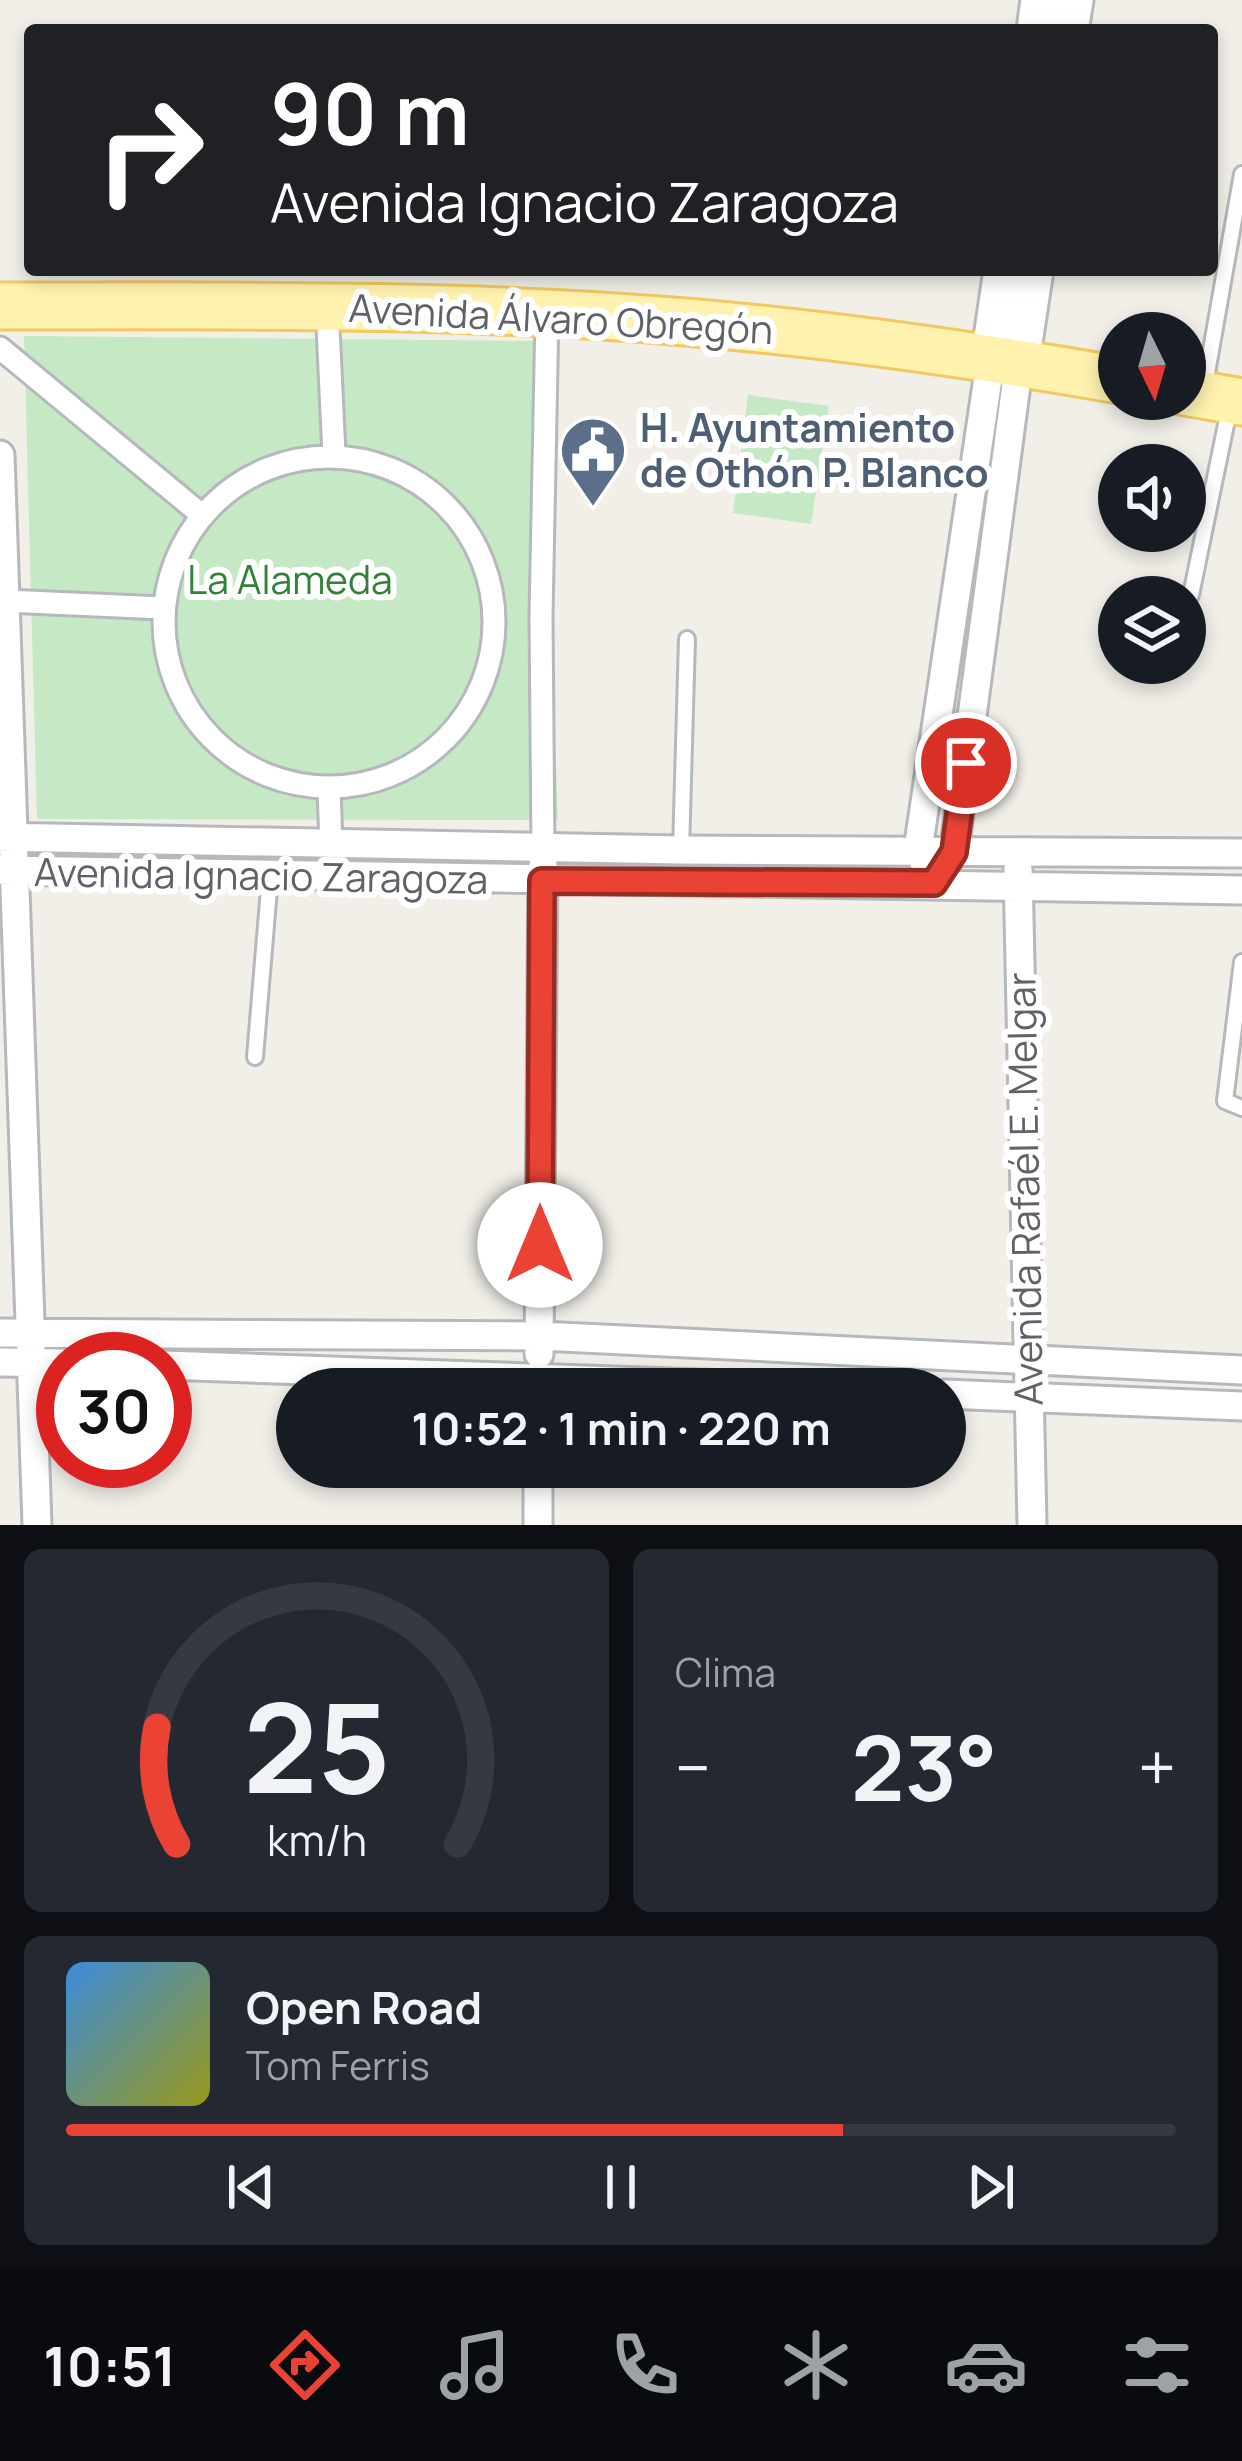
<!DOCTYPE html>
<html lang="es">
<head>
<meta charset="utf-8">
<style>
	:root { --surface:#171b24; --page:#242831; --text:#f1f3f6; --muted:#9ea1a6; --line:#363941; --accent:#ea4335 }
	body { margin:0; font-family:Manrope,sans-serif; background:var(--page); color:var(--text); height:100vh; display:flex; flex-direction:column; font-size:45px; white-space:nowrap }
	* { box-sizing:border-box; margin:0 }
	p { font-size:39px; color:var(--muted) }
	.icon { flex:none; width:66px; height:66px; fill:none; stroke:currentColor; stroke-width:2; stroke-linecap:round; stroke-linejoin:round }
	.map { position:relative; height:1525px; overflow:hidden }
	.sheet { display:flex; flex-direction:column; gap:24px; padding:24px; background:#0d0f14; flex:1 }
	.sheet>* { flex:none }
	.banner { position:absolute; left:24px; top:24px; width:1194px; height:252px; border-radius:12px; box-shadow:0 6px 18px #0003; background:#202124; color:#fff; overflow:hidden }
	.needle { width:78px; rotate:175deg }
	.controls { position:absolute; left:1098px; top:312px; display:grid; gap:24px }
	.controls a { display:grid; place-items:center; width:108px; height:108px; border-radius:50%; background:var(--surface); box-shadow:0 6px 18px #0003; font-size:60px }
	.speed { position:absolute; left:36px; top:1332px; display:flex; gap:24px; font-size:60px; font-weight:700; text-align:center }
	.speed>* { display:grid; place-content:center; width:156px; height:156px; border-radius:50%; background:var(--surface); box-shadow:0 6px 18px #0003; line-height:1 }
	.speed .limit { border:18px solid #d22; background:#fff; color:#111 }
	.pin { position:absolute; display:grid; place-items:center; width:102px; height:102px; color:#fff; margin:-51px; border:6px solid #fff; border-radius:50%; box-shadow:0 3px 12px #0007 }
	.me { position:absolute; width:132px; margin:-66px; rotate:0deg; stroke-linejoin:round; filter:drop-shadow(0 0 9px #0008) }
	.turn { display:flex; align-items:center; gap:42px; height:252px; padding:0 48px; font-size:54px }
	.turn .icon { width:156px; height:156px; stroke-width:2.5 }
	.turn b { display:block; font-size:84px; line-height:102px }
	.big { font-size:90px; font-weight:700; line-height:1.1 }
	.sheet .tile { flex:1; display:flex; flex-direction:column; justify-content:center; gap:18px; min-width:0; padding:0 42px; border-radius:18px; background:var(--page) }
	.sheet .dial { align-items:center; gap:0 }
	.dial svg { height:312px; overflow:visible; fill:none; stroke:var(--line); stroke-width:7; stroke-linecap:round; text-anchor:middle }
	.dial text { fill:var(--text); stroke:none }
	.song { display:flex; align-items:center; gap:36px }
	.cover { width:144px; height:144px; border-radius:18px; background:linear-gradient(135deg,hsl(210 70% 55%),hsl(60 70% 35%)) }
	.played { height:12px; border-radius:6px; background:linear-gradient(90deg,var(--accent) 70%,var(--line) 70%) }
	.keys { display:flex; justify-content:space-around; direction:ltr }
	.heat { display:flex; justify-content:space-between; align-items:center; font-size:66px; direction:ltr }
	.sheet .tiles { flex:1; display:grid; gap:24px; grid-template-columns:1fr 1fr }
	.tile:last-child { grid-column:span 2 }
	.trip { position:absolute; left:276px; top:1368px; width:690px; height:120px; border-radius:60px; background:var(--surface); box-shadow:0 6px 18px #0003; font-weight:700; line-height:120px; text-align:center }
	.tab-bar { display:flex; height:192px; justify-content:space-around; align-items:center; background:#090b0e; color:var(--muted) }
	.tab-bar .icon { width:84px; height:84px }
	.tab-bar .on { color:var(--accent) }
	.tab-bar b { font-size:54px; color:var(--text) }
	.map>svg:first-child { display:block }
	.green { fill:#c5e8c5 }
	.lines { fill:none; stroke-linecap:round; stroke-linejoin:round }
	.service-casing { stroke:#b5b8bc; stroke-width:20 }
	.pedestrian-casing { stroke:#b5b8bc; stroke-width:27 }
	.minor-casing { stroke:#b5b8bc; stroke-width:33 }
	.secondary-casing { stroke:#b6babf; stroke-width:45 }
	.primary-casing { stroke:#f2c960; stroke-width:51 }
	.service { stroke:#fff; stroke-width:14 }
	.pedestrian { stroke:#fff; stroke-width:21 }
	.minor { stroke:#fff; stroke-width:27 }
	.secondary { stroke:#fff; stroke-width:39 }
	.primary { stroke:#fff2af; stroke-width:45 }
	.route-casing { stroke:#982c22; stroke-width:30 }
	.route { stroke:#ea4335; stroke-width:21 }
	.labels { text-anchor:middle; stroke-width:12; stroke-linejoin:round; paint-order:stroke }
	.street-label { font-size:39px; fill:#5f6368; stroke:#fff }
	.service-label { font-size:39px; font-weight:bold; fill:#4e5e75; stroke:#fff; text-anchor:start }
	.park-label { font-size:39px; fill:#348238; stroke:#fff }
</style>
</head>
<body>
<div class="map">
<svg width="1242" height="1525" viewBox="0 0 1242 1525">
	<rect width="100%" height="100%" fill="#f1efe8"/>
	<!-- green -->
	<path class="green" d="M24 336 541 341 558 820 37 819Z
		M748 395 829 406 811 524 733 513Z"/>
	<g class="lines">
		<!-- service casing -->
		<g class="service-casing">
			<path id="service" d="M1204 390 1242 174
				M1191 595 1230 405
				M681 850 687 639
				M1242 962 1225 1101 1242 1108
				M255 1057 270 877"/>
		</g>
		<!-- pedestrian casing -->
		<g class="pedestrian-casing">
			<path id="pedestrian" d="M327 306 334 455
				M0 348 203 516
				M164 622a165 165 0 1 1 330 0a165 165 0 1 1-330 0Z
				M5 601 163 608
				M329 788 331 846
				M543 848 541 616 547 315"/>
		</g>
		<!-- minor casing -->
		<g class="minor-casing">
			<path id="minor" d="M0 455 37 1525
				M0 837 681 850 1242 853
				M924 862 918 850 991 358
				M946 864 954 852 1019 362
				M1018 869 1032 1525
				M0 870 1242 890
				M0 1333 540 1336 1242 1370
				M539 1354 543 865
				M0 1362 63 1363
				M165 1365 838 1389
				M945 1394 1242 1406
				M538 1525V1467"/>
		</g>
		<!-- secondary casing -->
		<g class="secondary-casing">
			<path id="secondary" d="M1037 30 1041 0
				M1068 30 1073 0
				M991 358 1004 270
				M1019 362 1033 270"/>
		</g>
		<!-- primary casing -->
		<g class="primary-casing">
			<path id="primary" d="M0 306C228 306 457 303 685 322 831 334 975 355 1119 380
				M1185 392 1242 402"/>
		</g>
		<!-- service -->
		<use href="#service" class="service"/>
		<!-- pedestrian -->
		<use href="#pedestrian" class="pedestrian"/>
		<!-- minor -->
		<use href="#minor" class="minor"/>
		<!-- secondary -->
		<use href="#secondary" class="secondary"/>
		<!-- primary -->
		<use href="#primary" class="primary"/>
	</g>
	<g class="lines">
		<!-- route casing -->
		<g class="route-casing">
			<path id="route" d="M540 1245 542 881 934 883 954 852 966 763"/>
		</g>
		<!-- route -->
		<use href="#route" class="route"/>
	</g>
	<!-- icons -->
	<defs>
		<g id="civic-pin" transform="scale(3.45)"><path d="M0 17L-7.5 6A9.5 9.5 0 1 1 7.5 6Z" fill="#5c6f8a" stroke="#fff"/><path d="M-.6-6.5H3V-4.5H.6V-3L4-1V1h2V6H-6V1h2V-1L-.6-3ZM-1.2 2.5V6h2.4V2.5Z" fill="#fff"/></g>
	</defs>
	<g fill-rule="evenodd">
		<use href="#civic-pin" x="593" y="450"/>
	</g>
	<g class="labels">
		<!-- street labels -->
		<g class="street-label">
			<text transform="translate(561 319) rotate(3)" y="14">Avenida Álvaro Obregón</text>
			<text transform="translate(261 876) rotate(1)" y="14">Avenida Ignacio Zaragoza</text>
			<text transform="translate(1025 1189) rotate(-91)" y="14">Avenida Rafaél E. Melgar</text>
		</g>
		<!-- service labels -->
		<g class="service-label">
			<text x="640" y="442">H. Ayuntamiento<tspan x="640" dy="45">de Othón P. Blanco</tspan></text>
		</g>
		<!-- park labels -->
		<g class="park-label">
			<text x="290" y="594">La Alameda</text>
		</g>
	</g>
</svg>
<div class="controls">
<a><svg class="needle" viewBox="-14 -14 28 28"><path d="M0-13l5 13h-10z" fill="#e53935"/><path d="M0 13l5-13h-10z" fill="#9ea1a6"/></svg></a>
<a><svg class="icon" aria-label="sound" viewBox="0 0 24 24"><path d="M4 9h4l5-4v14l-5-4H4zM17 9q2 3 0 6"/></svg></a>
<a><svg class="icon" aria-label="layers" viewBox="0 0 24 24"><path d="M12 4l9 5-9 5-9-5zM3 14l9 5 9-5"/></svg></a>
</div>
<div class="speed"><div class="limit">30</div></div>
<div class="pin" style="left:966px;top:763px;background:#d93025"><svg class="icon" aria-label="arrive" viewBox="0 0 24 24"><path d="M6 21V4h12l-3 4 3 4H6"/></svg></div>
<svg class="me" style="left:540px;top:1245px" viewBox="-20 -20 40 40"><circle r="19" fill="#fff"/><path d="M0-13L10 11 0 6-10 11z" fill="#ea4335"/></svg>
<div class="trip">10:52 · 1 min · 220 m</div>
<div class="banner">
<div class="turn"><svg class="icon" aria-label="right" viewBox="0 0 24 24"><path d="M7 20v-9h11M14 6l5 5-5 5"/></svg><div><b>90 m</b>Avenida Ignacio Zaragoza</div></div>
</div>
</div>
<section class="sheet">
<div class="tiles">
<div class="tile dial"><svg viewBox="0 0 100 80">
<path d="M14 69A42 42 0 1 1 86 69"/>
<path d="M14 69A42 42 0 0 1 9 39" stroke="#ea4335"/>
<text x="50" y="56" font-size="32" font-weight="700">25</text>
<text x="50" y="72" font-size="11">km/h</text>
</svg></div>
<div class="tile"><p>Clima</p>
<div class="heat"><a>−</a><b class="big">23°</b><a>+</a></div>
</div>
<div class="tile">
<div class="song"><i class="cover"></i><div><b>Open Road</b><p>Tom Ferris</p></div></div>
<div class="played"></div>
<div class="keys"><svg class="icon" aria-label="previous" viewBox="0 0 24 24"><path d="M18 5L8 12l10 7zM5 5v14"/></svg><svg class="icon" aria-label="pause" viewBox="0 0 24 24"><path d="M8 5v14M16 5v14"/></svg><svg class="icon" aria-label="next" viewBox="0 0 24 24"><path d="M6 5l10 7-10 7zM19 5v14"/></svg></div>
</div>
</div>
</section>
<nav class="tab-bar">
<b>10:51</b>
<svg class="icon on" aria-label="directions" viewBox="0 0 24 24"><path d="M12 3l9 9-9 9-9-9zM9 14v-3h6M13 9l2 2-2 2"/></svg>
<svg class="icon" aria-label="music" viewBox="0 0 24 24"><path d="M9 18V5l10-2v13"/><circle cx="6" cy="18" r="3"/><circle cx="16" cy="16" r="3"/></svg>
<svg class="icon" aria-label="phone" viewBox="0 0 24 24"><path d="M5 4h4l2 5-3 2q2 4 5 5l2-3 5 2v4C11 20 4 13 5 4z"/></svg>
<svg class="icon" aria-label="climate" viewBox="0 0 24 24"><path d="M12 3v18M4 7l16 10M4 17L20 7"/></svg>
<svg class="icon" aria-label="car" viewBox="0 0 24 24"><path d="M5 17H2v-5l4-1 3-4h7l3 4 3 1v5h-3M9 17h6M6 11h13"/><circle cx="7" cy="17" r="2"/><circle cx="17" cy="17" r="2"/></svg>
<svg class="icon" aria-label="filters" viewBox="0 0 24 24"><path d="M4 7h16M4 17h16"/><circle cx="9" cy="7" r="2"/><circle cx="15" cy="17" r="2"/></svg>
</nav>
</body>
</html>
